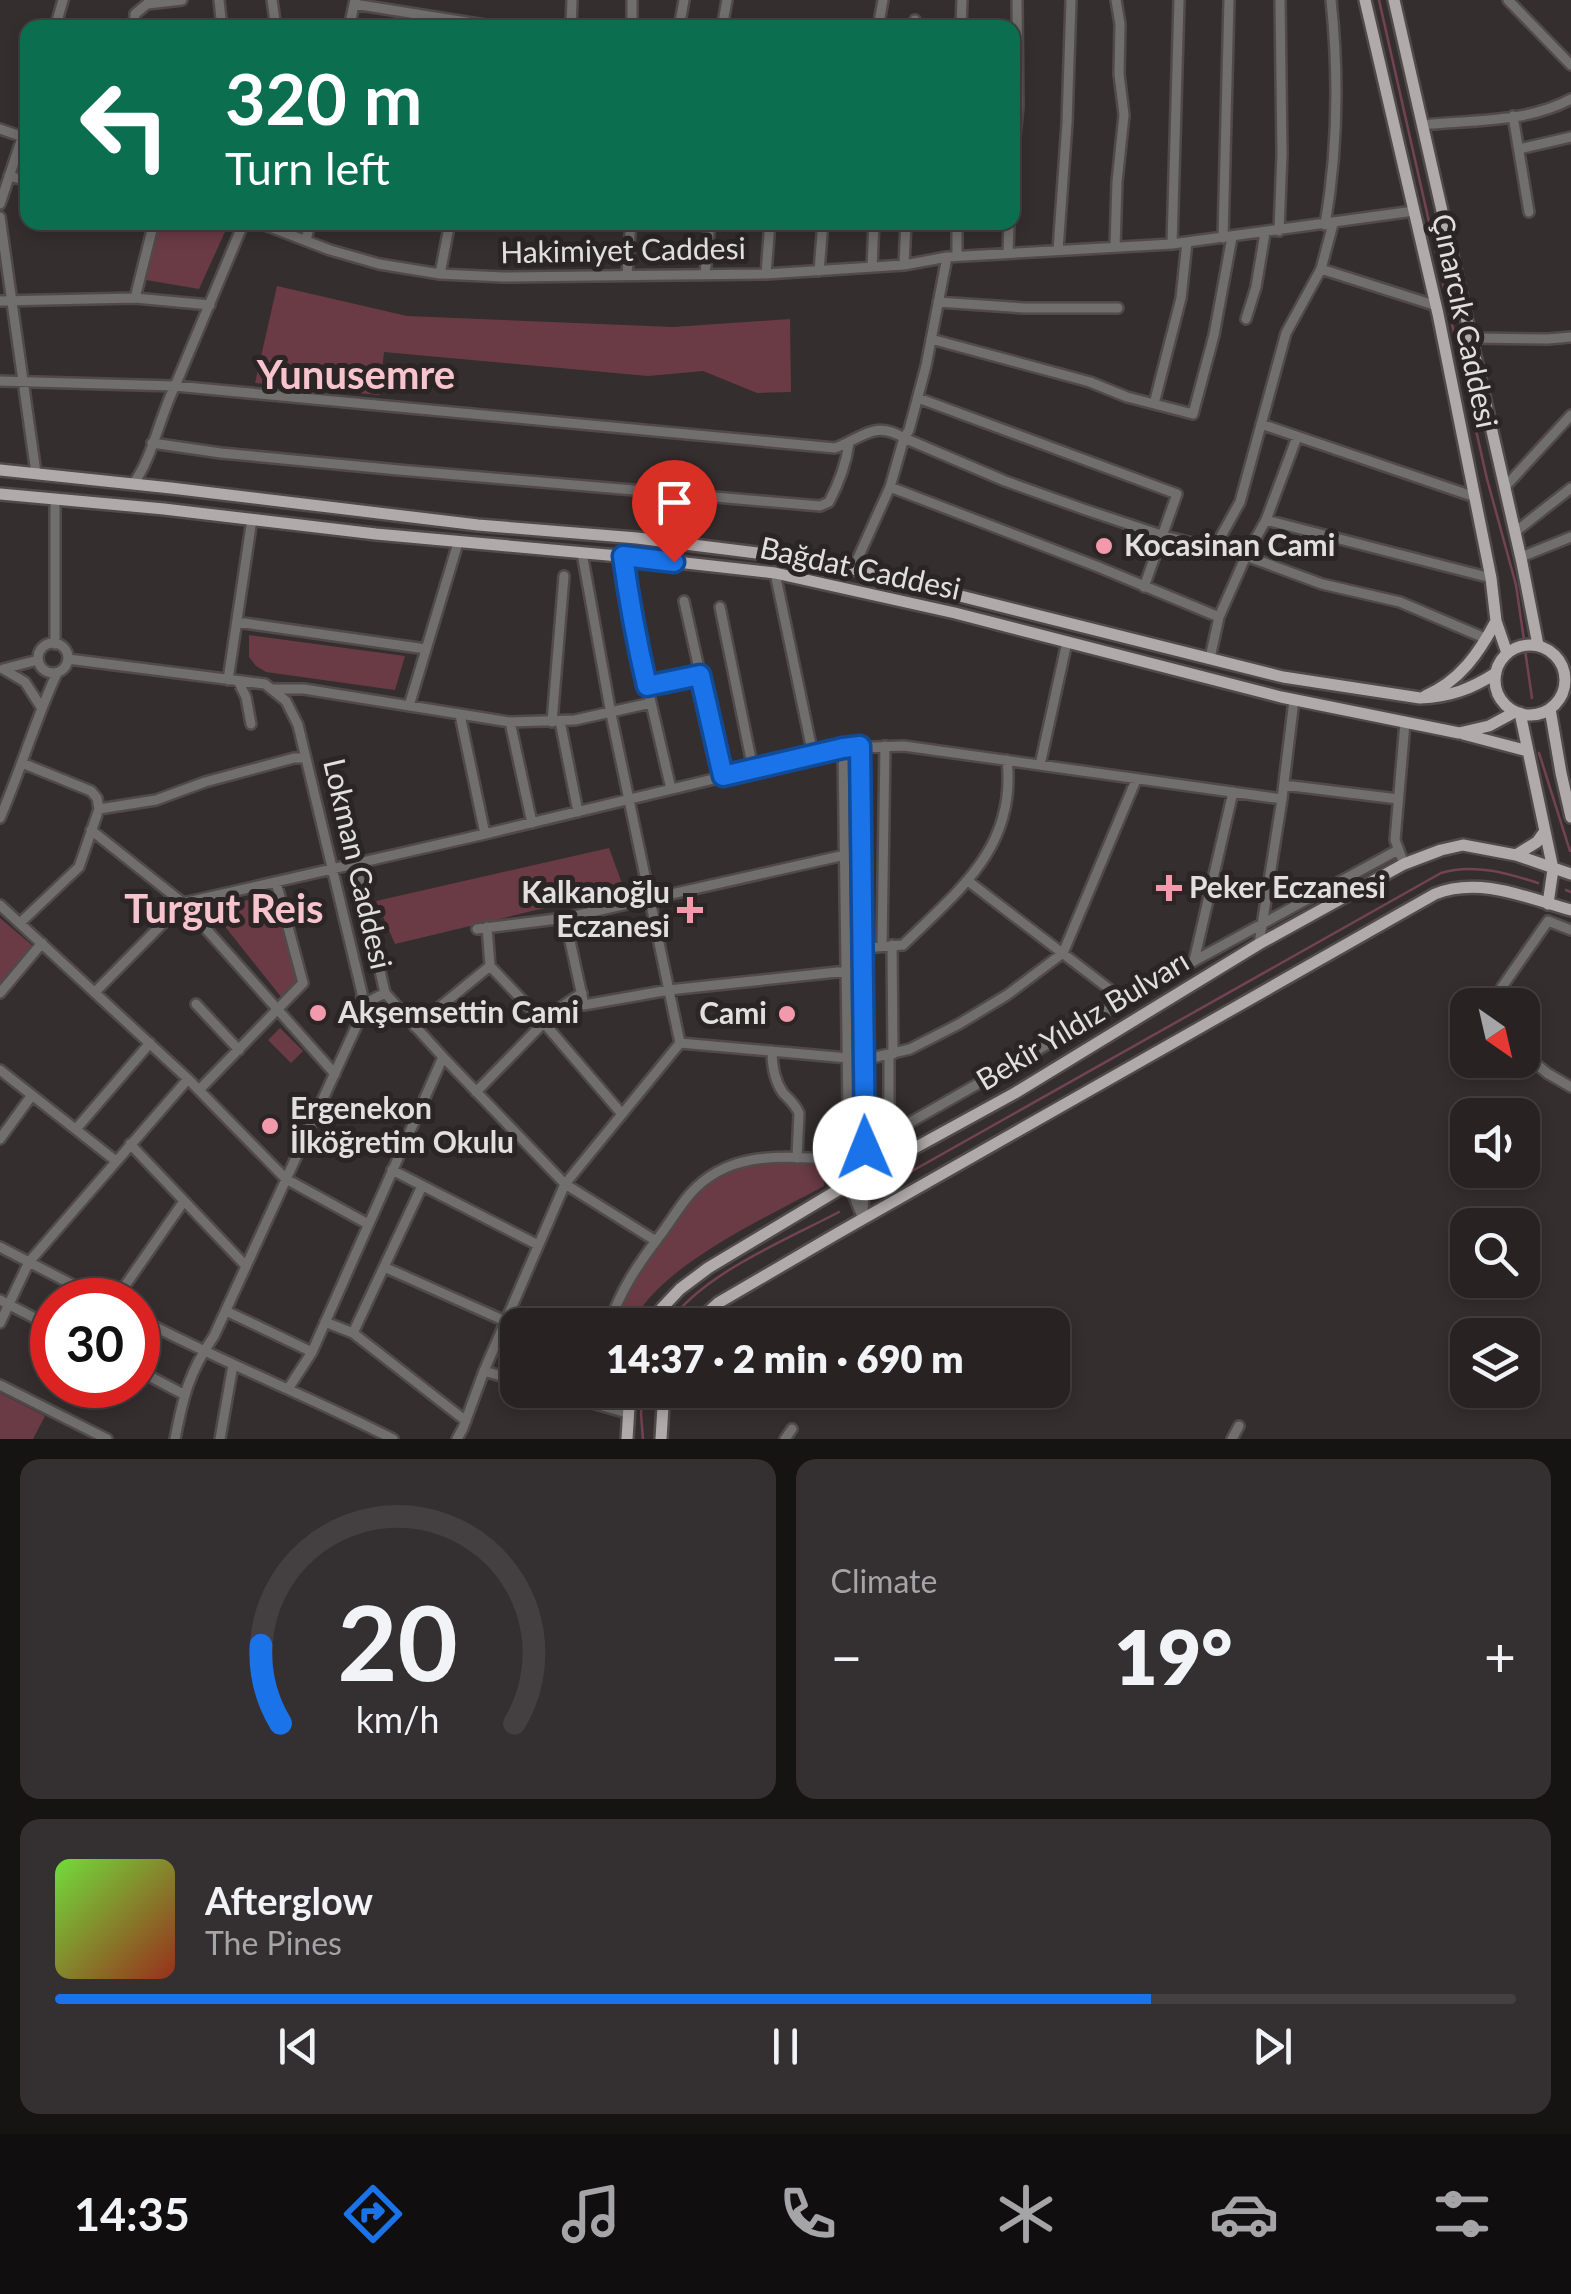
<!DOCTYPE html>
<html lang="en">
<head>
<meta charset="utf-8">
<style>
	:root { --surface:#282223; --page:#342f30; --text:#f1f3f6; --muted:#a5a4a6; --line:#443f41; --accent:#1a73e8 }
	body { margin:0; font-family:Lato,sans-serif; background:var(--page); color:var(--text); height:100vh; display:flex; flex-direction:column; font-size:38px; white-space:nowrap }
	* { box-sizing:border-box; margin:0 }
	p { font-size:32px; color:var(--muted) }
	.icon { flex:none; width:55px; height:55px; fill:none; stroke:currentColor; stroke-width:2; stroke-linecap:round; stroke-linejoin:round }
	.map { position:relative; height:1439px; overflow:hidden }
	.panel { display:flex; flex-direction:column; gap:20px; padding:20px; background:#161313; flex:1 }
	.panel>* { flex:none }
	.top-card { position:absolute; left:20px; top:20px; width:1000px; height:210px; border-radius:20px; box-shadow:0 5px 15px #0003,0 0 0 2px var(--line); background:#0b6e4f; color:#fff; overflow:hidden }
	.needle { width:65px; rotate:146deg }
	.tools { position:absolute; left:1450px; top:988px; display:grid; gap:20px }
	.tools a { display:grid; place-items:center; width:90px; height:90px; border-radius:20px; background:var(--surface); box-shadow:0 5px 15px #0003,0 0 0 2px var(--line); font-size:50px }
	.speed { position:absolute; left:30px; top:1278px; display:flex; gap:20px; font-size:50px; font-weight:700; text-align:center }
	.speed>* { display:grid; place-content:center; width:130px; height:130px; border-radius:50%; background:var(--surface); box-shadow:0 5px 15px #0003,0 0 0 2px var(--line); line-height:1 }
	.speed .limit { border:15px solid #d22; background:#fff; color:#111 }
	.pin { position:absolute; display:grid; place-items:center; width:85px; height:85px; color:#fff; margin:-102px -42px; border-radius:50% 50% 50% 0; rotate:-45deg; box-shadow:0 0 10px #0007 }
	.pin .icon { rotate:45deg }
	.me { position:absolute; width:110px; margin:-55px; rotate:359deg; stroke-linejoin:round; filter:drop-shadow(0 0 8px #0008) }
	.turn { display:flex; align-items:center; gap:35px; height:210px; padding:0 40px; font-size:45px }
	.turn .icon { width:130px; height:130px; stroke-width:2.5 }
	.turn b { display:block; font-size:70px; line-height:85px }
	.big { font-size:75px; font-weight:800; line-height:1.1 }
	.panel .tile { flex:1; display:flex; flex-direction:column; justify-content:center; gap:15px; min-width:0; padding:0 35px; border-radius:20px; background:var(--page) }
	.panel .dial { align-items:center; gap:0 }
	.dial svg { height:260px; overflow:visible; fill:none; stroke:var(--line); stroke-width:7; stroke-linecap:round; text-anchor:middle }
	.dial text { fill:var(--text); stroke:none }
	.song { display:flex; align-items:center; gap:30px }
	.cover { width:120px; height:120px; border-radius:15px; background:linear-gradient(135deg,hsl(100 70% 55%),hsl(10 70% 35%)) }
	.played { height:10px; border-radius:5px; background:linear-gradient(90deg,var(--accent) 75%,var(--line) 75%) }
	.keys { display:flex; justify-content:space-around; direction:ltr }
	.heat { display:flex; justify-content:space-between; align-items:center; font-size:55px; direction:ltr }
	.panel .tiles { flex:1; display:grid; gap:20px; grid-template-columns:1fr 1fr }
	.tile:last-child { grid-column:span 2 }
	.trip { position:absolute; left:500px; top:1308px; width:570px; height:100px; border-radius:20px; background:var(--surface); box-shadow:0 5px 15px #0003,0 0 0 2px var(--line); font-weight:800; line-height:100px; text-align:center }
	.dock { display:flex; height:160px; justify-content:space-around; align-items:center; background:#100e0e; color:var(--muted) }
	.dock .icon { width:70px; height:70px }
	.dock .selected { color:var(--accent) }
	.dock b { font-size:45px; color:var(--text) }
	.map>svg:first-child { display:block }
	.green { fill:#6a3b45 }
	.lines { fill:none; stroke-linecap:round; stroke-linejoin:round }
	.stream { stroke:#724354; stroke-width:2.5 }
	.minor-casing { stroke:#514a4b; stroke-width:14 }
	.major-casing { stroke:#514a4b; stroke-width:16 }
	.minor { stroke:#716e6e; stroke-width:9 }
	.major { stroke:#b1aaab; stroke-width:11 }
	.route-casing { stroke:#114b97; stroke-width:25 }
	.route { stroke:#1a73e8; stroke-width:18 }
	.poi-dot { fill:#f29aac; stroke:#2b2526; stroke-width:4 }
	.labels { text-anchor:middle; stroke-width:10; stroke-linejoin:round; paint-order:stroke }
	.street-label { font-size:30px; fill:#e3dfe0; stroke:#2b2526 }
	.poi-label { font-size:30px; font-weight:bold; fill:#e3dfe0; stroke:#2b2526; text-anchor:start }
	.district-label { font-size:40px; font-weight:bold; fill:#f7c3cc; stroke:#2b2526 }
</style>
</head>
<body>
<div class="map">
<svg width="1571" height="1439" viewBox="0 0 1571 1439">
	<rect width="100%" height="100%" fill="#352e2f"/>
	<!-- green -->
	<path class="green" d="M160 223H229L199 289 146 280Z
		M277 286 407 316 673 327 790 319 791 392 757 393 703 371 648 376 384 352 379 395 255 383Z
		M249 635 405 656 395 690 266 672 256 666 249 657Z
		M609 848 624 889 395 944 376 901Z
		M273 894 296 981 282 998 211 909Z
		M0 918 33 946 0 986Z
		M280 1028 303 1051 291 1063 268 1040Z
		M761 1160 823 1166 824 1186C770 1216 655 1267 632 1325H610L619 1296 684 1197 726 1170Z
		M0 1393 45 1416 33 1439H0Z"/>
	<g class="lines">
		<!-- stream -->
		<path class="stream" d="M1379 0 1487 479 1516 585 1524 640
			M1525 650 1532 698
			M1539 753 1570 851
			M1566 890 1571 892
			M882 1188 1441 873C1473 863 1507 873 1538 883
			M667 1325C703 1273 784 1241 839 1212
			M643 1439 641 1414 643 1390"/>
		<!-- minor casing -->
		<g class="minor-casing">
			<path id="minor" d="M219 0 222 28
				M272 0 276 28
				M1508 0 1571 65
				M354 4 504 28
				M55 28 63 0
				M134 28 135 14 147 4 182 0
				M349 28 355 0
				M571 28 572 0
				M632 28V0
				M679 28 684 0
				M722 28 727 0
				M878 28 883 0
				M915 28V20
				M961 28 962 0
				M1513 116 1529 212
				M1422 125C1471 120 1527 123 1571 99
				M0 129 26 138
				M1519 149 1571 137
				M1012 165 1018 107 1017 0
				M9 176 28 181
				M0 204 28 120
				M0 217 36 473
				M257 222 330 250 379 264 440 274 503 277 766 274 904 265 947 257 1172 244 1414 211
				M1325 225C1338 149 1339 76 1331 0
				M1279 231 1282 154 1280 0
				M1223 238 1229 0
				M306 241 310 222
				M1172 244 1179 0
				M1115 247 1117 182 1124 115 1119 74 1120 24 1116 0
				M1058 250 1067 123 1071 0
				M1008 253 1009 222
				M957 256V222
				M904 265 906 222
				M872 267 874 222
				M1321 269 1437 306
				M819 271 823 222
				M440 274 450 222
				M627 274 631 222
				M705 274 710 222
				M766 274 770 222
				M135 298 154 222
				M0 301 135 298 210 305
				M938 302 1024 308H1118
				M1246 319 1256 287 1265 233
				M1470 338 1548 339 1571 337
				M931 339 1090 382 1127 397 1193 414 1214 335 1232 237
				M0 381 175 386 244 222
				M918 398 1177 494 1144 587
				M1154 404 1181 298 1187 242
				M1261 424 1475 497
				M152 443 221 453 399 470 820 506 829 502C839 483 846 465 849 443
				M133 484C152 460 160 415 175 386L835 448C863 438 874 420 904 438L1005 481 1086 510 1164 536 1246 556 1322 584 1400 602 1487 639
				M890 487 1096 566 1219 617 1210 658
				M1504 488 1571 415
				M55 499V644
				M1266 520 1491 578
				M1515 532 1571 488
				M1215 547 1240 502 1286 333 1321 269 1333 224
				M582 553 611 714 680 1043
				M623 556 630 612 671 789
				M1521 557 1571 537
				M853 569 890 487 904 438 909 430 926 366 947 257
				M775 573 813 755
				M684 601 723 777
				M720 607 753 769
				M1219 617 1246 556 1266 520 1297 437
				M237 622 426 649
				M38 658a15 15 0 1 1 30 0a15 15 0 1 1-30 0Z
				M68 659 265 684 286 701 298 725 362 993 361 1012 356 1027 214 1336C189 1372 183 1397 175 1439
				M3 669 25 682 41 707
				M3 669 38 660
				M228 680 252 519
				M238 681 246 697 251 724
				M647 686 700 675
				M274 689H304L510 722 575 720 651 703
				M409 706 458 543
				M460 715 485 834
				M560 721 578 812
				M510 722 532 823
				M552 722 564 576
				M861 746 865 1175 863 1211
				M843 748 849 1184 863 1219
				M1040 765 1067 642
				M1284 785 1398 799
				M99 809 156 800 205 782 294 758H306
				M0 818C21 770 35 720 57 673
				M91 830 183 903 335 1074
				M356 864 385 993 362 1005
				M1404 864 1395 840 1405 723
				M968 881 1125 1001
				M0 905 188 1079 286 1179 368 1224
				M565 918 584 1005 669 990 847 971
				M20 923 79 867 99 809 97 798 91 791 22 763
				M477 929 565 918 845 855
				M1259 944 1282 799 1294 700
				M892 945 893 1054
				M882 946 885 746
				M862 948 903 945C959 890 1017 847 1007 760
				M1194 961 1233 792
				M490 966 544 1023 622 1114
				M95 992 183 903 485 834 843 748 904 746 1282 799
				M0 993 42 943
				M385 993 443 1057 565 1184 656 1241
				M196 1004 239 1050
				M1498 1005 1502 987 1548 921 1571 930
				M415 1027 490 966 487 927
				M680 1043 848 1058
				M772 1051C772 1066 774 1080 783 1093 790 1100 795 1104 799 1113L797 1158
				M1522 1052 1547 1073 1571 1087
				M889 1056V1134
				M863 1060 910 1049 959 1024 1007 995 1063 953 1136 780
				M0 1070 116 1161
				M199 1090 303 983 276 882
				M476 1092 555 1011 582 993
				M76 1129 150 1043
				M0 1139 32 1095
				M130 1144 246 1266
				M865 1148 1194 961 1398 850
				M392 1170 538 1245
				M0 1247 102 1300
				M384 1267 505 1321
				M0 1300 52 1327
				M115 1300 184 1201
				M226 1311 312 1352
				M138 1318C221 1362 309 1396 393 1439
				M325 1322 353 1333 466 1421
				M0 1323 29 1262 188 1079
				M609 1325C620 1291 637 1266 658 1238 669 1224 678 1208 690 1194 732 1146 792 1158 849 1160
				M353 1333 422 1186
				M138 1370 183 1394
				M484 1371 518 1381
				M0 1385 107 1439
				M288 1389 312 1352 443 1057
				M547 1390 627 1413
				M220 1439 233 1365
				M457 1439 463 1428 484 1371 565 1184 680 1043
				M785 1439 792 1429
				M1232 1439 1239 1426"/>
		</g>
		<!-- major casing -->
		<g class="major-casing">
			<path id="major" d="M1365 0 1438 314 1491 578 1496 621 1507 653
				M1394 0 1522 563 1538 645
				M0 470 171 488 478 525 637 538 821 561 1283 677 1420 698C1450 697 1471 689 1496 673
				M0 494 164 509 376 534 641 558 775 573 955 613 1281 697 1459 733 1489 726 1515 712
				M1495 680a35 35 0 1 1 70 0a35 35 0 1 1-70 0Z
				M1425 696C1460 681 1479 653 1496 621
				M1550 709 1561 773 1571 817
				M1520 713 1553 869 1548 904
				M1463 734 1528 751
				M1516 855 1537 842 1545 831
				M650 1325 662 1308 680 1289 708 1268 838 1190 1015 1093 1259 944 1404 864 1441 850 1463 845 1516 855 1571 874
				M694 1325 718 1303 838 1233 1435 894C1480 876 1527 898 1571 910
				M627 1439 630 1390
				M661 1439 664 1390"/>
		</g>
		<!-- minor -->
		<use href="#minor" class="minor"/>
		<!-- major -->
		<use href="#major" class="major"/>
	</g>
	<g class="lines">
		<!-- route casing -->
		<g class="route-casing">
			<path id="route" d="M674 562 623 556C629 601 637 643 647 686L700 675 723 776 843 748 860 746 865 1148"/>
		</g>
		<!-- route -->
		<use href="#route" class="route"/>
	</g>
	<!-- markers -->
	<g class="poi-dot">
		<circle cx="1104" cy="546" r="10"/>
		<path d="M1164 873h10v10h10v10h-10v10h-10v-10h-10v-10h10z"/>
		<path d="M685 895h10v10h10v10h-10v10h-10v-10h-10v-10h10z"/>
		<circle cx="318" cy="1013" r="10"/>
		<circle cx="787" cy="1014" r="10"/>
		<circle cx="270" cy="1126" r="10"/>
	</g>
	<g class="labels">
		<!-- street labels -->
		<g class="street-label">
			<text transform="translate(623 251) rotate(-1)" y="10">Hakimiyet Caddesi</text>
			<text transform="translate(1464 321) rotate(78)" y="10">Çınarcık Caddesi</text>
			<text transform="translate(860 569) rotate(12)" y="10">Bağdat Caddesi</text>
			<text transform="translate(357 864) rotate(77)" y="10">Lokman Caddesi</text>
			<text transform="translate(1083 1021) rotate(-31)" y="10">Bekir Yıldız Bulvarı</text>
		</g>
		<!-- poi labels -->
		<g class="poi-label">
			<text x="1124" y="556">Kocasinan Cami</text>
			<text x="1189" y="898">Peker Eczanesi</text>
			<text x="670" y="903" text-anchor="end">Kalkanoğlu<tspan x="670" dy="34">Eczanesi</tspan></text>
			<text x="338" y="1023">Akşemsettin Cami</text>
			<text x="767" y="1024" text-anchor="end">Cami</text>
			<text x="290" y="1119">Ergenekon<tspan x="290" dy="34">İlköğretim Okulu</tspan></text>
		</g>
		<!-- district labels -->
		<g class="district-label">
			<text x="356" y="389">Yunusemre</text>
			<text x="224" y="923">Turgut Reis</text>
		</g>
	</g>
</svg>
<div class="tools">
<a><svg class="needle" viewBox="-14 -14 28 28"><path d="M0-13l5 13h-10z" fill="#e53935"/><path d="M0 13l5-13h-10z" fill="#a5a4a6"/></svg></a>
<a><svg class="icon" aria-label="sound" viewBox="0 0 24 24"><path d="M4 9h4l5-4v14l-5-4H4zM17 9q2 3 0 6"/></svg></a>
<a><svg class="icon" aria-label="search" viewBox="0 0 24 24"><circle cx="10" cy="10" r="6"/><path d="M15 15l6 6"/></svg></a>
<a><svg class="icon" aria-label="layers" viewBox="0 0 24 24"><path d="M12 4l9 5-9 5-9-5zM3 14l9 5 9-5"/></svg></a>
</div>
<div class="speed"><div class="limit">30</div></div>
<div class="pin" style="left:674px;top:562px;background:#d93025"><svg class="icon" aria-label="arrive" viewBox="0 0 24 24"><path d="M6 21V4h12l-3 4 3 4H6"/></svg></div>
<svg class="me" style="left:865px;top:1148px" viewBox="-20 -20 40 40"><circle r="19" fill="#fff"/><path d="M0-13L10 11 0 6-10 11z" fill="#1a73e8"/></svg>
<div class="trip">14:37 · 2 min · 690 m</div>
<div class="top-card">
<div class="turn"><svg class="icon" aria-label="left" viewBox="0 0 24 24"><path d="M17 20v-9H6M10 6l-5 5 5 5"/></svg><div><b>320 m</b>Turn left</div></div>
</div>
</div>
<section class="panel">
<div class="tiles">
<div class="tile dial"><svg viewBox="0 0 100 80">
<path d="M14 69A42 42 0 1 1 86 69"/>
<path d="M14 69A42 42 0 0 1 8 45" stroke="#1a73e8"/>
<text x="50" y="56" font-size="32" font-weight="700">20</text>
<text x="50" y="72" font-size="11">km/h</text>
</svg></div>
<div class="tile"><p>Climate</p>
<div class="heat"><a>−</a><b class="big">19°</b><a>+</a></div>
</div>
<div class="tile">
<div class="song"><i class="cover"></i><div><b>Afterglow</b><p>The Pines</p></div></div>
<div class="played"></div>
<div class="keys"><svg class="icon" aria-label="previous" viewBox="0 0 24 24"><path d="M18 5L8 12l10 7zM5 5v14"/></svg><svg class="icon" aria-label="pause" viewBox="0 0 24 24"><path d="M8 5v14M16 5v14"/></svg><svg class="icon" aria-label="next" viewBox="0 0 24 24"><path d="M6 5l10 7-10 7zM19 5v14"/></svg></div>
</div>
</div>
</section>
<nav class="dock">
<b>14:35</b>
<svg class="icon selected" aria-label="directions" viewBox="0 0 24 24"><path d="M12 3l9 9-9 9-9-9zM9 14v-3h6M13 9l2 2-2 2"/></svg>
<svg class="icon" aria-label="music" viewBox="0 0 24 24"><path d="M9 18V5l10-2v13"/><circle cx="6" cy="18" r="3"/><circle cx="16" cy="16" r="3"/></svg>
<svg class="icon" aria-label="phone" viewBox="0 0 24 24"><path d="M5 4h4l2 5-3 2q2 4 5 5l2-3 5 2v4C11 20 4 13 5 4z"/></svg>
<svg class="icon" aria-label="climate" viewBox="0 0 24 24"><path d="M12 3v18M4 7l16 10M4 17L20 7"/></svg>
<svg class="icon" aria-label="car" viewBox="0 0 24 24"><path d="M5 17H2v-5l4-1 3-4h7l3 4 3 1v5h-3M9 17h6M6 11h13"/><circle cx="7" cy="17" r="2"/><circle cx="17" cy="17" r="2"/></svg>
<svg class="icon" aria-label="filters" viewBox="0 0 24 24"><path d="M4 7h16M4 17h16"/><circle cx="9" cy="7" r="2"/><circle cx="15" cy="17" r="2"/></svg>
</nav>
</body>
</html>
